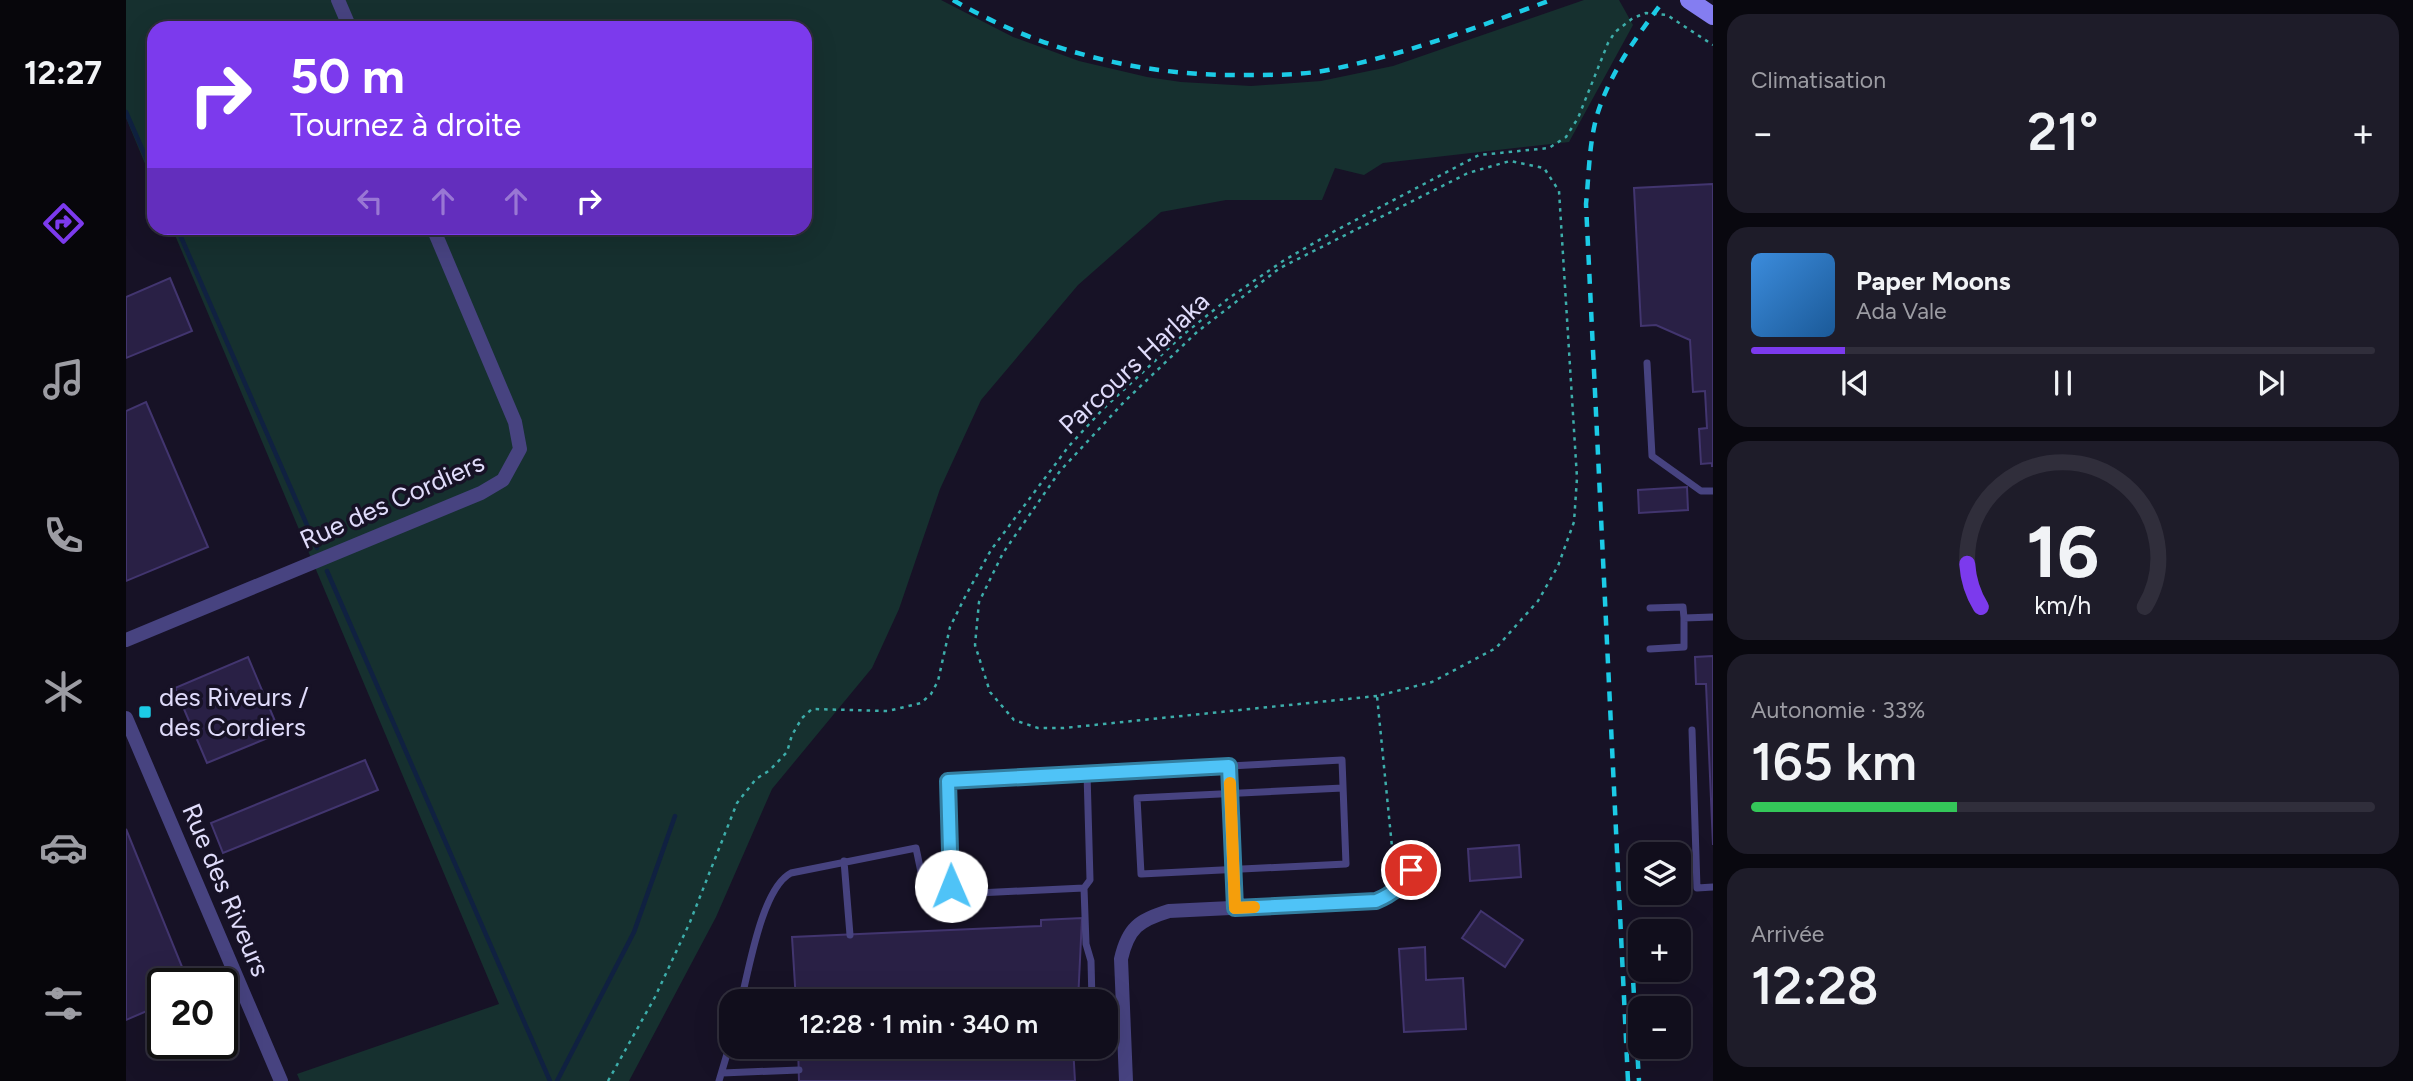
<!DOCTYPE html>
<html lang="fr">
<head>
<meta charset="utf-8">
<style>
	:root { --surface:#110e1c; --page:#1e1c29; --text:#f1f3f6; --muted:#9c9ca3; --line:#302e3b; --accent:#7c3aed }
	body { margin:0; font-family:Figtree,sans-serif; background:var(--page); color:var(--text); height:100vh; display:flex; flex-direction:column; font-size:26px; white-space:nowrap }
	* { box-sizing:border-box; margin:0 }
	p { font-size:23px; color:var(--muted) }
	.icon { flex:none; width:38px; height:38px; fill:none; stroke:currentColor; stroke-width:2; stroke-linecap:round; stroke-linejoin:round }
	.map { position:relative; flex:1; overflow:hidden }
	.details { display:flex; flex-direction:column; gap:14px; padding:14px; background:#09080f; width:700px }
	.details>* { flex:none }
	.guide { position:absolute; left:21px; top:21px; width:665px; height:214px; border-radius:21px; box-shadow:0 7px 28px #0002,0 0 0 2px var(--line); background:#7c3aed; color:#fff; overflow:hidden }
	.buttons { position:absolute; left:1502px; top:842px; display:grid; gap:14px }
	.buttons a { display:grid; place-items:center; width:63px; height:63px; border-radius:14px; background:var(--surface); box-shadow:0 7px 28px #0002,0 0 0 2px var(--line); font-size:35px }
	.speed { position:absolute; left:21px; top:968px; display:flex; gap:14px; font-size:35px; font-weight:700; text-align:center }
	.speed>* { display:grid; place-content:center; width:91px; height:91px; border-radius:50%; background:var(--surface); box-shadow:0 7px 28px #0002,0 0 0 2px var(--line); line-height:1 }
	.speed .limit { border:4px solid #111; border-radius:10px; background:#fff; color:#111 }
	.pin { position:absolute; display:grid; place-items:center; width:60px; height:60px; color:#fff; margin:-30px; border:4px solid #fff; border-radius:50%; box-shadow:0 2px 7px #0007 }
	.me { position:absolute; width:77px; margin:-38px; rotate:359deg; stroke-linejoin:round; filter:drop-shadow(0 0 5px #0008) }
	.turn { display:flex; align-items:center; gap:24px; height:147px; padding:0 28px; font-size:32px }
	.turn .icon { width:91px; height:91px; stroke-width:2.5 }
	.turn b { display:block; font-size:49px; line-height:60px }
	.lanes { display:flex; align-items:center; height:66px; padding:0 28px; background:#0003; justify-content:center; gap:35px; direction:ltr }
	.lanes .off { opacity:.35 }
	.big { font-size:52px; font-weight:600; line-height:1.1 }
	.details .widget { flex:1; display:flex; flex-direction:column; justify-content:center; gap:10px; min-width:0; padding:0 24px; border-radius:21px; background:var(--page) }
	.details .dial { align-items:center; gap:0 }
	.dial svg { height:182px; overflow:visible; fill:none; stroke:var(--line); stroke-width:7; stroke-linecap:round; text-anchor:middle }
	.dial text { fill:var(--text); stroke:none }
	.song { display:flex; align-items:center; gap:21px }
	.cover { width:84px; height:84px; border-radius:10px; background:linear-gradient(135deg,hsl(210 70% 55%),hsl(210 70% 35%)) }
	.played { height:7px; border-radius:4px; background:linear-gradient(90deg,var(--accent) 15%,var(--line) 15%) }
	.keys { display:flex; justify-content:space-around; direction:ltr }
	.heat { display:flex; justify-content:space-between; align-items:center; font-size:38px; direction:ltr }
	.charge { height:10px; border-radius:5px; background:linear-gradient(90deg,#34c759 33%,var(--line) 0) }
	.trip { position:absolute; left:593px; top:989px; width:399px; height:70px; border-radius:21px; background:var(--surface); box-shadow:0 7px 28px #0002,0 0 0 2px var(--line); font-weight:600; line-height:70px; text-align:center }
	main { display:flex; flex:1; min-height:0 }
	.tabs { display:flex; flex-direction:column; width:126px; justify-content:space-around; align-items:center; background:#07060b; color:var(--muted) }
	.tabs .icon { width:49px; height:49px }
	.tabs .on { color:var(--accent) }
	.tabs b { font-size:32px; color:var(--text) }
	.map>svg:first-child { display:block }
	.green { fill:#16302f }
	.lines { fill:none; stroke-linecap:round; stroke-linejoin:round }
	.stream { stroke:#102141; stroke-width:4.5 }
	.building { fill:#292045; stroke:#42356f; stroke-width:2 }
	.path { stroke:#3dadaa; stroke-width:2.5; stroke-dasharray:3.5 5; stroke-linecap:butt }
	.lane { stroke:#474380; stroke-width:7 }
	.street { stroke:#474380; stroke-width:14 }
	.secondary { stroke:#847df1; stroke-width:18 }
	.rail { stroke:#1ccbe6; stroke-width:4.5; stroke-dasharray:10 9; stroke-linecap:butt }
	.route-casing { stroke:#337fa1; stroke-width:18 }
	.route { stroke:#4fc3f7; stroke-width:12 }
	.slow { stroke:#f59e0b; stroke-width:12 }
	.poi-dot { fill:#1ccbe6; stroke:#171226; stroke-width:2.5 }
	.labels { text-anchor:middle; stroke-width:7; stroke-linejoin:round; paint-order:stroke }
	.street-label { font-size:26px; fill:#e0dcfb; stroke:#171226 }
	.poi-label { font-size:26px; fill:#e0dcfb; stroke:#171226; text-anchor:start }
</style>
</head>
<body>
<main>
<nav class="tabs">
<b>12:27</b>
<svg class="icon on" aria-label="directions" viewBox="0 0 24 24"><path d="M12 3l9 9-9 9-9-9zM9 14v-3h6M13 9l2 2-2 2"/></svg>
<svg class="icon" aria-label="music" viewBox="0 0 24 24"><path d="M9 18V5l10-2v13"/><circle cx="6" cy="18" r="3"/><circle cx="16" cy="16" r="3"/></svg>
<svg class="icon" aria-label="phone" viewBox="0 0 24 24"><path d="M5 4h4l2 5-3 2q2 4 5 5l2-3 5 2v4C11 20 4 13 5 4z"/></svg>
<svg class="icon" aria-label="climate" viewBox="0 0 24 24"><path d="M12 3v18M4 7l16 10M4 17L20 7"/></svg>
<svg class="icon" aria-label="car" viewBox="0 0 24 24"><path d="M5 17H2v-5l4-1 3-4h7l3 4 3 1v5h-3M9 17h6M6 11h13"/><circle cx="7" cy="17" r="2"/><circle cx="17" cy="17" r="2"/></svg>
<svg class="icon" aria-label="filters" viewBox="0 0 24 24"><path d="M4 7h16M4 17h16"/><circle cx="9" cy="7" r="2"/><circle cx="15" cy="17" r="2"/></svg>
</nav>
<div class="map">
<svg width="1587" height="1081" viewBox="0 0 1587 1081">
	<rect width="100%" height="100%" fill="#171226"/>
	<!-- green -->
	<path class="green" d="M0 0H815L887 37 953 61 1021 77 1055 82 1125 86 1195 81 1267 66 1458 0H1493L1507 25 1443 142 1257 163 1238 175 1209 168 1196 200H1100L1035 212 952 285 855 400 814 489 773 609 746 668 646 789 590 917 503 1081H174L171 1074 373 1004 46 228H679V28H28V185L0 118Z"/>
	<g class="lines">
		<!-- stream -->
		<path class="stream" d="M0 112 28 176
			M51 228 191 548
			M201 571 424 1081
			M431 1081 508 932 549 816"/>
	</g>
	<!-- building -->
	<path class="building" d="M1587 184V466H1586V463L1575 464 1573 429 1581 428 1579 391 1567 392 1564 340 1530 325 1515 326 1508 188Z
		M44 278 66 331 0 358V297Z
		M20 402 82 547 0 581V411Z
		M1561 487 1562 510 1513 513 1512 490Z
		M1587 656V845L1580 684H1570L1569 657Z
		M122 657 154 733 81 763 49 688Z
		M239 760 252 790 97 853 85 823Z
		M0 829 63 984H37V1004L0 1020Z
		M1393 845 1395 877 1344 881 1342 849Z
		M1355 911 1397 940 1379 967 1336 938Z
		M956 918 952 1001H670L666 937 915 926V920Z
		M1299 947 1300 980 1337 978 1340 1029 1278 1032 1273 949Z
		M672 1046H947L949 1081H673Z"/>
	<g class="lines">
		<!-- path -->
		<path class="path" d="M1251 696 938 728H912L888 720 864 692 849 645 853 602 877 553 934 471 998 402 1071 332 1154 268 1342 173 1384 161 1418 168 1433 191 1451 478 1448 522 1432 566 1412 601 1370 648 1306 682 1251 696 1266 847 1276 859
			M482 1081 529 997 564 922 611 803 630 779 644 770 661 752 666 735 676 718 686 709 762 711 795 703 805 694 812 681 824 627 840 595 865 550 943 446 977 409 1058 334 1103 298 1157 261 1207 232 1353 155 1423 148 1440 137 1452 118 1482 43 1489 32 1507 18 1520 13 1541 15 1587 45"/>
		<!-- lane -->
		<path class="lane" d="M1521 363 1526 456 1575 491H1587
			M1524 608 1557 607 1558 618
			M1524 649 1558 647V618L1587 617
			M1566 730 1571 888 1587 887
			M1103 766 1109 908
			M718 861 724 935
			M958 888 964 880 961 773
			M615 1001C623 969 636 888 665 873L790 848 796 877 829 915
			M966 1001 965 961 960 944 958 888 831 894 825 886 822 781 1216 760 1220 864 1015 874 1011 798 1217 788
			M980 1019H997
			M596 1073 673 1070
			M593 1081 606 1037"/>
		<!-- street -->
		<path class="street" d="M212 0 224 28
			M0 640 355 493 377 480 394 449 389 422 307 228
			M0 718 155 1081
			M1000 1081 995 959C1002 928 1013 920 1043 911L1250 901C1267 894 1276 886 1285 870"/>
		<!-- secondary -->
		<path class="secondary" d="M1563 0 1587 16"/>
		<!-- rail -->
		<path class="rail" d="M827 0C917 52 1018 77 1122 75 1149 75 1176 75 1202 70 1278 55 1352 27 1425 0
			M1505 945 1513 1081
			M1502 1081 1460 204C1463 174 1463 141 1472 112 1486 69 1512 35 1538 0"/>
	</g>
	<g class="lines">
		<!-- route casing -->
		<g class="route-casing">
			<path id="route" d="M825 886 822 781 1103 766 1109 908 1250 901C1267 894 1276 886 1285 870"/>
		</g>
		<!-- route -->
		<use href="#route" class="route"/>
		<!-- slow -->
		<path class="slow" d="M1104 783 1109 908 1128 907"/>
	</g>
	<!-- markers -->
	<rect class="poi-dot" x="12" y="705" width="14" height="14" rx="3.5"/>
	<g class="labels">
		<!-- street labels -->
		<g class="street-label">
			<text transform="translate(1008 363) rotate(-43)" y="9">Parcours Harlaka</text>
			<text transform="translate(266 501) rotate(-24)" y="9">Rue des Cordiers</text>
			<text transform="translate(100 890) rotate(67)" y="9">Rue des Riveurs</text>
		</g>
		<!-- poi labels -->
		<g class="poi-label">
			<text x="33" y="706">des Riveurs /<tspan x="33" dy="30">des Cordiers</tspan></text>
		</g>
	</g>
</svg>
<div class="buttons">
<a><svg class="icon" aria-label="layers" viewBox="0 0 24 24"><path d="M12 4l9 5-9 5-9-5zM3 14l9 5 9-5"/></svg></a>
<a>+</a>
<a>−</a>
</div>
<div class="speed"><div class="limit">20</div></div>
<div class="pin" style="left:1285px;top:870px;background:#d93025"><svg class="icon" aria-label="arrive" viewBox="0 0 24 24"><path d="M6 21V4h12l-3 4 3 4H6"/></svg></div>
<svg class="me" style="left:825px;top:886px" viewBox="-20 -20 40 40"><circle r="19" fill="#fff"/><path d="M0-13L10 11 0 6-10 11z" fill="#4fc3f7"/></svg>
<div class="trip">12:28 · 1 min · 340 m</div>
<div class="guide">
<div class="turn"><svg class="icon" aria-label="right" viewBox="0 0 24 24"><path d="M7 20v-9h11M14 6l5 5-5 5"/></svg><div><b>50 m</b>Tournez à droite</div></div>
<div class="lanes"><svg class="icon off" aria-label="left" viewBox="0 0 24 24"><path d="M17 20v-9H6M10 6l-5 5 5 5"/></svg><svg class="icon off" aria-label="ahead" viewBox="0 0 24 24"><path d="M12 20V5M6 11l6-6 6 6"/></svg><svg class="icon off" aria-label="ahead" viewBox="0 0 24 24"><path d="M12 20V5M6 11l6-6 6 6"/></svg><svg class="icon" aria-label="right" viewBox="0 0 24 24"><path d="M7 20v-9h11M14 6l5 5-5 5"/></svg></div>
</div>
</div>
<section class="details">
<div class="widget"><p>Climatisation</p>
<div class="heat"><a>−</a><b class="big">21°</b><a>+</a></div>
</div>
<div class="widget">
<div class="song"><i class="cover"></i><div><b>Paper Moons</b><p>Ada Vale</p></div></div>
<div class="played"></div>
<div class="keys"><svg class="icon" aria-label="previous" viewBox="0 0 24 24"><path d="M18 5L8 12l10 7zM5 5v14"/></svg><svg class="icon" aria-label="pause" viewBox="0 0 24 24"><path d="M8 5v14M16 5v14"/></svg><svg class="icon" aria-label="next" viewBox="0 0 24 24"><path d="M6 5l10 7-10 7zM19 5v14"/></svg></div>
</div>
<div class="widget dial"><svg viewBox="0 0 100 80">
<path d="M14 69A42 42 0 1 1 86 69"/>
<path d="M14 69A42 42 0 0 1 8 50" stroke="#7c3aed"/>
<text x="50" y="56" font-size="32" font-weight="700">16</text>
<text x="50" y="72" font-size="11">km/h</text>
</svg></div>
<div class="widget"><p>Autonomie · 33%</p><b class="big">165 km</b><div class="charge"></div></div>
<div class="widget"><p>Arrivée</p><b class="big">12:28</b></div>
</section>
</main>
</body>
</html>
